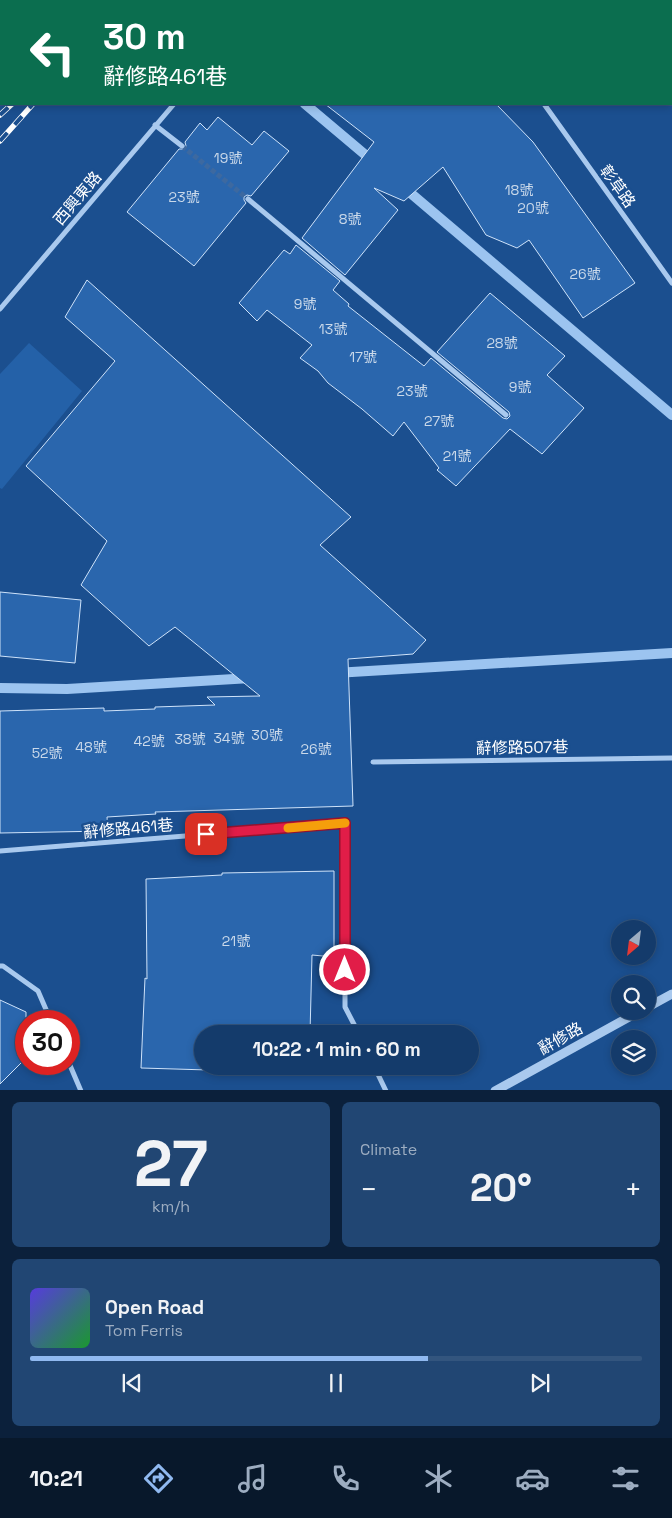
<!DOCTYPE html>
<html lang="en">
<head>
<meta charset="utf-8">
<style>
	:root { --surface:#143b6b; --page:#214673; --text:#f1f3f6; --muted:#9dadc1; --line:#33557e; --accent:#90b9f0 }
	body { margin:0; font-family:"Space Grotesk","Noto Sans TC",sans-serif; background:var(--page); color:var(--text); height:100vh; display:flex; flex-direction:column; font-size:19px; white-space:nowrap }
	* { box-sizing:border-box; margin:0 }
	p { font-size:16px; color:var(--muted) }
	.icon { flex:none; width:28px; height:28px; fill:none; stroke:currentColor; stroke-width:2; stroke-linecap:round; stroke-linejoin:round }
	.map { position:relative; height:1090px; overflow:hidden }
	.drawer { display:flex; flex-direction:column; gap:12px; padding:12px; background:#0b203b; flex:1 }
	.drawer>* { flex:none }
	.guide { position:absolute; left:0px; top:0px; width:672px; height:105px; box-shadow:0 2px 8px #0003,0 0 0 1px var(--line); background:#0b6e4f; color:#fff; overflow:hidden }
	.needle { width:32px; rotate:208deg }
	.controls { position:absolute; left:611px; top:920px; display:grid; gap:10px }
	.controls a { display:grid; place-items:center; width:45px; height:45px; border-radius:50%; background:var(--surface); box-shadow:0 2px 8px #0003,0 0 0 1px var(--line); font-size:25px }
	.speed { position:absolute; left:15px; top:1010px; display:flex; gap:10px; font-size:25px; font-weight:700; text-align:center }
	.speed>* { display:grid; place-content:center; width:65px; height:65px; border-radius:50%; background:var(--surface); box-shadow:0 2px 8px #0003,0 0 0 1px var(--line); line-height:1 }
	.speed .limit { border:8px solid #d22; background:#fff; color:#111 }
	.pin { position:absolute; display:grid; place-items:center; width:42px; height:42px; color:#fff; margin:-21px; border-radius:10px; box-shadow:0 2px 8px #0006 }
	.me { position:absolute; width:55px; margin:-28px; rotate:0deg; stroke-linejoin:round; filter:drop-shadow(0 0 4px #0008) }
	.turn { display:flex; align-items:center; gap:18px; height:105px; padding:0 20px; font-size:22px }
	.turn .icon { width:65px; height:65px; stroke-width:2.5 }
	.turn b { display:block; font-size:35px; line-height:42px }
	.big { font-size:38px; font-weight:700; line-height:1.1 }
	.drawer .widget { flex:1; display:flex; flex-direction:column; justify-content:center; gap:8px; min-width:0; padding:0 18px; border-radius:8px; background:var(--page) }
	.drawer .dial { align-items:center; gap:0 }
	.dial b { font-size:65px; line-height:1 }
	.song { display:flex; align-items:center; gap:15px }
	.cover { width:60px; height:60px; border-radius:8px; background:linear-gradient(135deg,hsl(250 70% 55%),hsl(130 70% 35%)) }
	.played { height:5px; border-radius:2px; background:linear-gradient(90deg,var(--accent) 65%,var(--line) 65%) }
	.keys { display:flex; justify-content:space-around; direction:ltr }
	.heat { display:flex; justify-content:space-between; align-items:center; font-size:28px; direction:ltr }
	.drawer .tiles { flex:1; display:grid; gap:12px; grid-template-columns:1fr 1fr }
	.widget:last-child { grid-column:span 2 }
	.trip { position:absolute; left:194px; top:1025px; width:285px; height:50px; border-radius:25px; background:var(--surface); box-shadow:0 2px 8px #0003,0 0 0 1px var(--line); font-weight:700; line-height:50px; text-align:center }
	.tab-bar { display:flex; height:80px; justify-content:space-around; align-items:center; background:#08182b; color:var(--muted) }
	.tab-bar .icon { width:35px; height:35px }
	.tab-bar .active { color:var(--accent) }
	.tab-bar b { font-size:22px; color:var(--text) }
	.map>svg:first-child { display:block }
	.green { fill:#2461a8 }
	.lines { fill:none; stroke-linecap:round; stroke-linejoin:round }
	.stream { stroke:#9cc4f0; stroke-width:10 }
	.building { fill:#2a66ad; stroke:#cfe3fa }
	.minor-tunnel { stroke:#3d69a0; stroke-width:5; stroke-dasharray:5 2.5; stroke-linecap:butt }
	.minor { stroke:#a9c9ee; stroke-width:5 }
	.tertiary { stroke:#a9c9ee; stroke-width:9 }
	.rail-casing { stroke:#fff; stroke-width:5.5 }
	.rail { stroke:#1b4f8f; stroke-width:4; stroke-dasharray:11; stroke-linecap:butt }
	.route-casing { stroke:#92132f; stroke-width:12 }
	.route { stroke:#e11d48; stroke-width:9 }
	.slow { stroke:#f59e0b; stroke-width:9 }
	.labels { text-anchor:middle; stroke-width:5; stroke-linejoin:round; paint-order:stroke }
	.number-label { font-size:14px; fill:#cad9ea }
	.street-label { font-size:16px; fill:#fff; stroke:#1b4f8f }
</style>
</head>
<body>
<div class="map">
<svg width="672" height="1091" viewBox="0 0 672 1091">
	<rect width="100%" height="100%" fill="#1b4f8f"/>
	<!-- green -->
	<path class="green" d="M29 343 82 391 2 489 0 488V374Z"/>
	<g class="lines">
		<!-- stream -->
		<path class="stream" d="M305 104 375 163
			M401 185 672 415
			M335 673 672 653
			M0 688 67 689 251 678"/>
	</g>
	<!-- building -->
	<path class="building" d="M325 104H496L533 142 635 283 583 318 529 240 517 248 486 235 443 167 404 201 374 188 398 210 345 275 302 238 374 142Z
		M218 117 252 145 264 131 289 151 251 196 247 195 244 197V200L246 203 194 266 127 212 179 149H185L186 146 185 142 200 123 207 130Z
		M296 245 340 281 333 290 349 304 348 306 424 366 431 358 503 418 507 419 510 416 509 412 437 352 490 293 565 356 547 375 584 408 542 454 510 429 456 486 437 470 439 468 404 422 393 436 362 409 328 383 318 371 300 358 312 345 267 310 257 321 239 303 284 250 290 254Z
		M87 280 351 517 320 545 426 640 413 654 348 659 353 806 155 812 156 814 107 817 108 831 0 833V711L104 708V711L155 709V707L215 705 207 697 260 696 175 627 149 646 81 585 107 541 26 466 115 361 65 317Z
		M0 592 81 600 75 663 0 656Z
		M334 871V957L312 955 310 1034H202V1066H310L309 1073 141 1068 145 978 147 979 146 879 222 875V873Z
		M0 1000 26 1012V1058L0 1084Z"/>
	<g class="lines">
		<!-- minor-tunnel -->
		<path class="minor-tunnel" d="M182 146 248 199"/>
		<!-- minor -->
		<path class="minor" d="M470 0 471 1
			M84 1 86 0
			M264 1 265 0
			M0 92 1 90
			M544 104 672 283
			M155 125 182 146
			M248 199 506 415
			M0 309 174 104
			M373 762 672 758
			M0 851 345 823V1007L359 1034
			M0 966H3L38 991 51 1021
			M69 1063 81 1091
			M374 1066 386 1091"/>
		<!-- tertiary -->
		<path class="tertiary" d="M648 1007 672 994
			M495 1091 640 1011"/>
		<!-- rail casing -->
		<g class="rail-casing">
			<path id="rail" d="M108 1 109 0
				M126 1 127 0
				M0 115 12 104
				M0 141 33 104"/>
		</g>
		<!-- rail -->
		<use href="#rail" class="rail"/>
	</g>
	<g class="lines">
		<!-- route casing -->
		<g class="route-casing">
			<path id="route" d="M206 834 345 823V970"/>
		</g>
		<!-- route -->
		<use href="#route" class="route"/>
		<!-- slow -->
		<path class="slow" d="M288 828 345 823"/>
	</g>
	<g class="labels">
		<!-- number labels -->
		<g class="number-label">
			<text x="228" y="163">19號</text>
			<text x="519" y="195">18號</text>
			<text x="184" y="202">23號</text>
			<text x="533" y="213">20號</text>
			<text x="350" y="224">8號</text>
			<text x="585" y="279">26號</text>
			<text x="305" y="309">9號</text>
			<text x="333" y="334">13號</text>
			<text x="502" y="348">28號</text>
			<text x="363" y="362">17號</text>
			<text x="520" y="392">9號</text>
			<text x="412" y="396">23號</text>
			<text x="439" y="426">27號</text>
			<text x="457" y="461">21號</text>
			<text x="267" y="740">30號</text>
			<text x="229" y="743">34號</text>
			<text x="190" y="744">38號</text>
			<text x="149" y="746">42號</text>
			<text x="91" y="752">48號</text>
			<text x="316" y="754">26號</text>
			<text x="47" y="758">52號</text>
			<text x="236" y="946">21號</text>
		</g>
		<!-- street labels -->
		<g class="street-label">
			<text transform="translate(618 186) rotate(54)" y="6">彰草路</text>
			<text transform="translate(77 198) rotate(-50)" y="6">西興東路</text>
			<text transform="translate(522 747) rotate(-1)" y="6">辭修路507巷</text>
			<text transform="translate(128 828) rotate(-5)" y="6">辭修路461巷</text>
			<text transform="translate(560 1038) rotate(-29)" y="6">辭修路</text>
		</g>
	</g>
</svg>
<div class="controls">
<a><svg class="needle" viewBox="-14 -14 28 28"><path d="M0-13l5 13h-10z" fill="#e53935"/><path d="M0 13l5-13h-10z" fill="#9dadc1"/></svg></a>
<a><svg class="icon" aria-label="search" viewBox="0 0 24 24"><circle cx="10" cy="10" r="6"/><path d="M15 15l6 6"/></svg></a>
<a><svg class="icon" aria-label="layers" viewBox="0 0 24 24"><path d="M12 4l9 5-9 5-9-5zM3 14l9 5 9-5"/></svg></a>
</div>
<div class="speed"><div class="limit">30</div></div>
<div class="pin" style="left:206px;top:834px;background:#d93025"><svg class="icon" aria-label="arrive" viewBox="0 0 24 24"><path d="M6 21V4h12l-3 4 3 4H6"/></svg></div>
<svg class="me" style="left:345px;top:970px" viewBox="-20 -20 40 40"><circle r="17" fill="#e11d48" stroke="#fff" stroke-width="3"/><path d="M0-11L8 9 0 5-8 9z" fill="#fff"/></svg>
<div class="trip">10:22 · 1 min · 60 m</div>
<div class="guide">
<div class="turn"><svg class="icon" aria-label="left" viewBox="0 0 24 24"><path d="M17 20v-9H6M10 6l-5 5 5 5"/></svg><div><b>30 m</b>辭修路461巷</div></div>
</div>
</div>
<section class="drawer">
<div class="tiles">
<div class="widget dial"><b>27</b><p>km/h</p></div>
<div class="widget"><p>Climate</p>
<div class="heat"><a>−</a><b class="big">20°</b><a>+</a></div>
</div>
<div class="widget">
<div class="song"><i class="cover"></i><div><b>Open Road</b><p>Tom Ferris</p></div></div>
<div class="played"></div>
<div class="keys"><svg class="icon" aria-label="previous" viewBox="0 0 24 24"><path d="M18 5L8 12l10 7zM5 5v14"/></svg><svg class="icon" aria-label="pause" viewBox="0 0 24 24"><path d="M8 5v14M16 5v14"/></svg><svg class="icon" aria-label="next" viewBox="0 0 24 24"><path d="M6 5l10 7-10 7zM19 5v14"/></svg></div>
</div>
</div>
</section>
<nav class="tab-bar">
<b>10:21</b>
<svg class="icon active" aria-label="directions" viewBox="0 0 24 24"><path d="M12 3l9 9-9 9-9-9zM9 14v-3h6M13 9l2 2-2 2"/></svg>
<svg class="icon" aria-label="music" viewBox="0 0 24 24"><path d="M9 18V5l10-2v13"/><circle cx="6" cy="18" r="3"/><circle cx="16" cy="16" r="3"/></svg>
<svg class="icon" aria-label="phone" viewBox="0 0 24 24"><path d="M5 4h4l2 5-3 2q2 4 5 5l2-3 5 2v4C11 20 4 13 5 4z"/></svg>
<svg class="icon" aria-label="climate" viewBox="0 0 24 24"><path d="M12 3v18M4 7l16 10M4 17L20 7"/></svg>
<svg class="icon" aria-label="car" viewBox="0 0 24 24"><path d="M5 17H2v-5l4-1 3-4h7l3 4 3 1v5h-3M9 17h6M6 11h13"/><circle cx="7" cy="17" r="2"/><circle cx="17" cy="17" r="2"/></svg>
<svg class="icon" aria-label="filters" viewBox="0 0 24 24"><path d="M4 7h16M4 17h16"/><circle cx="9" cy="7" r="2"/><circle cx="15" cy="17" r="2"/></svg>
</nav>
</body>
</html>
